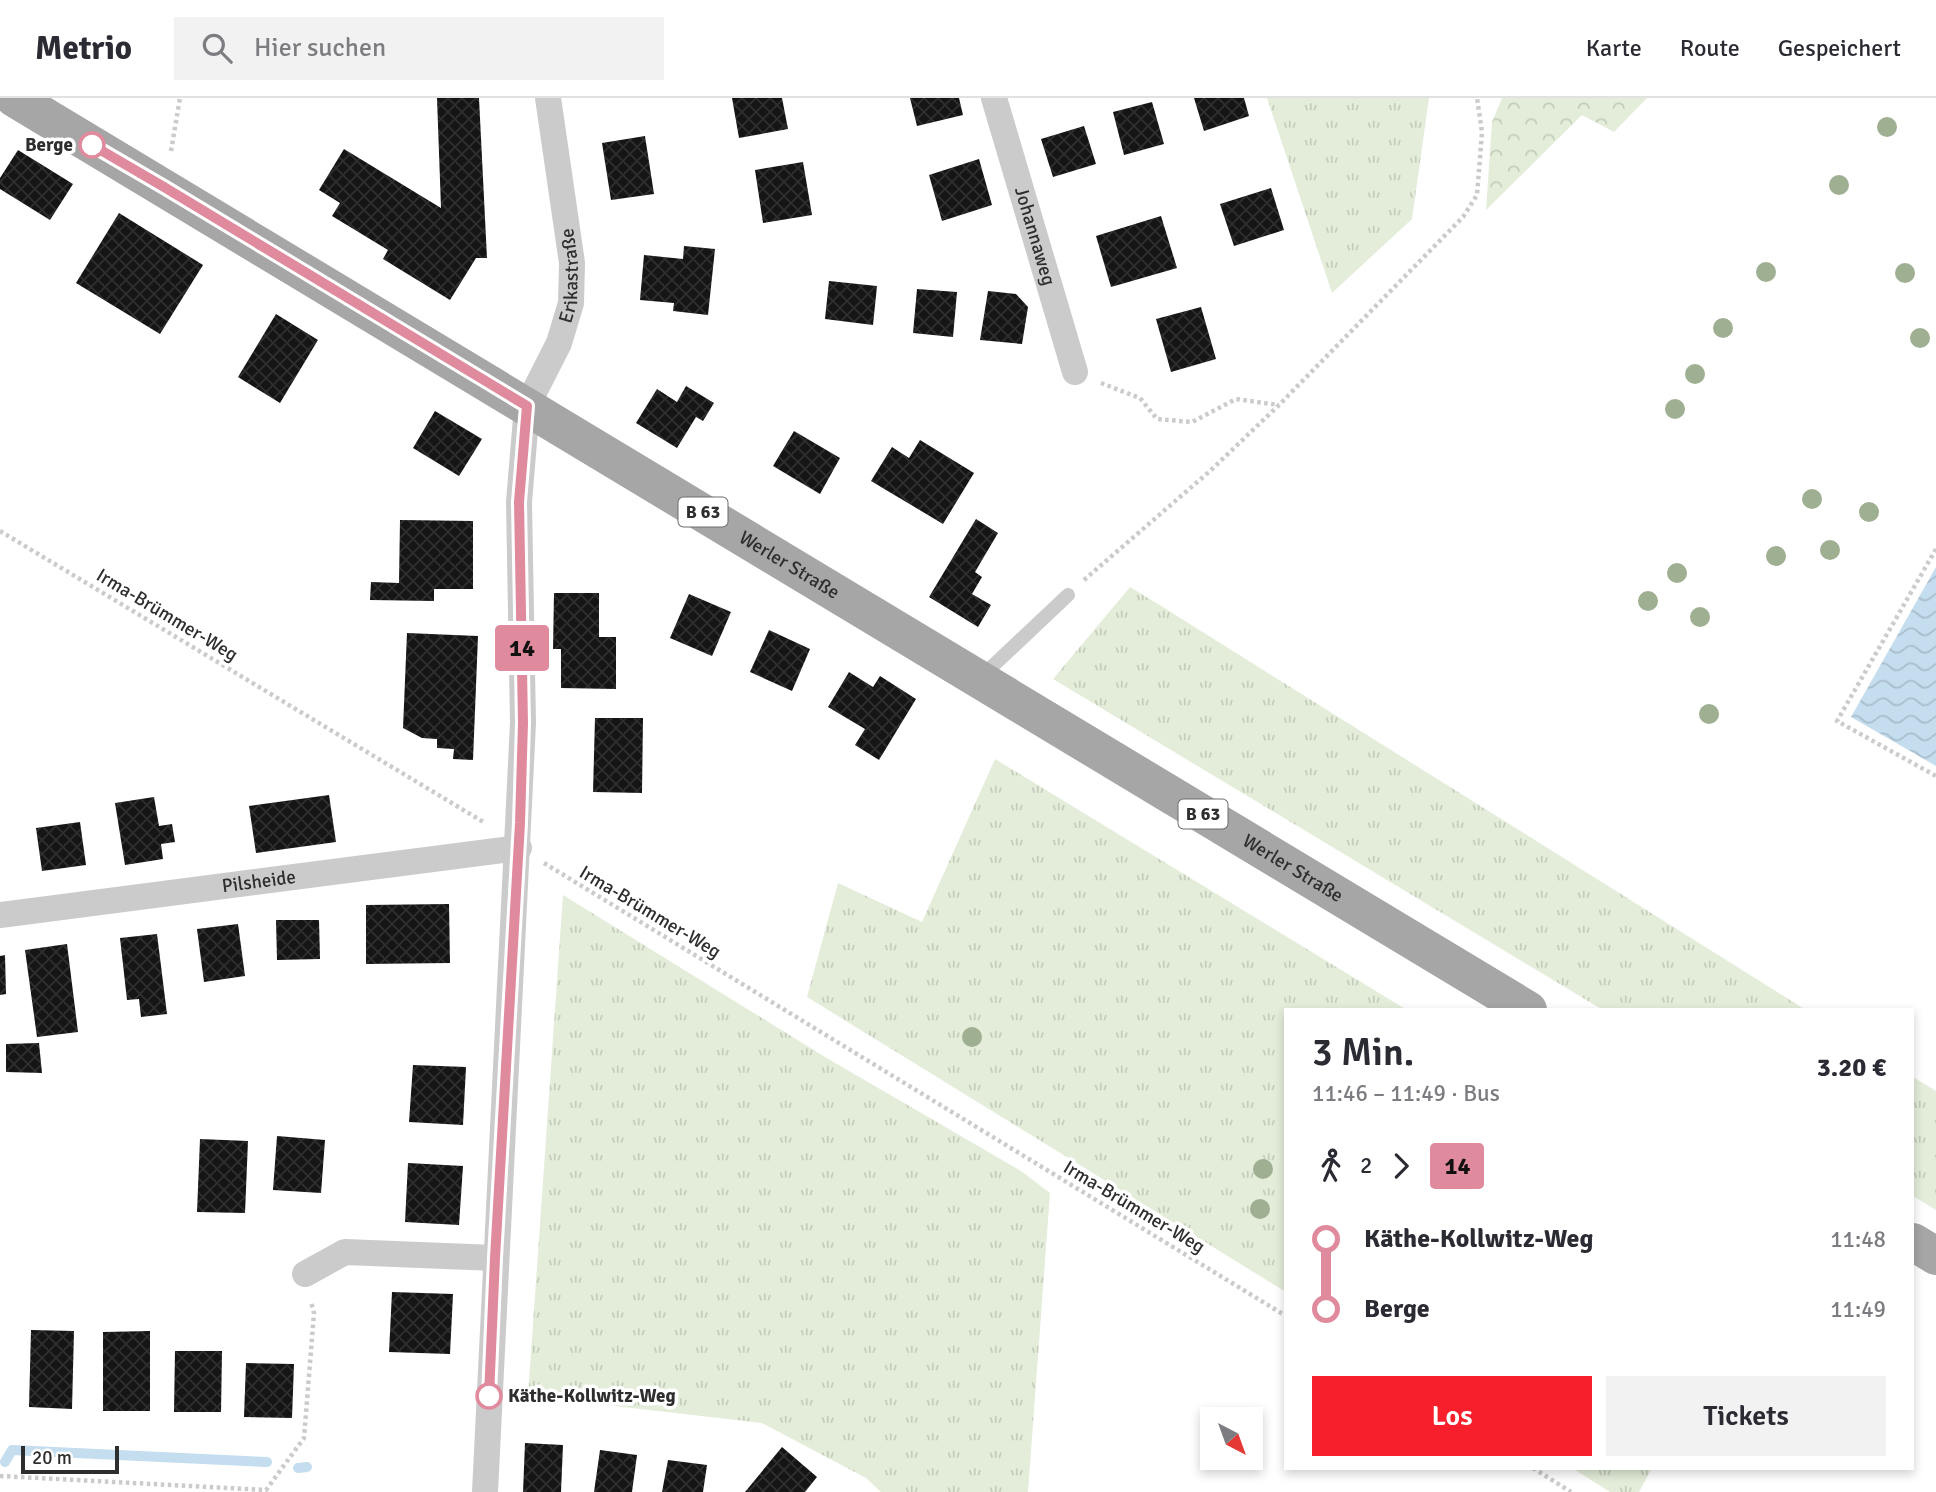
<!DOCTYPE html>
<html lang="de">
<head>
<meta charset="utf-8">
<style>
  :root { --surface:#fff; --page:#f2f2f3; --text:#2b2b33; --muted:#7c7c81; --line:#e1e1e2; --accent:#f61f2b }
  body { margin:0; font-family:Signika,sans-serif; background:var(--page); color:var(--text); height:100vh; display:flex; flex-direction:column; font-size:26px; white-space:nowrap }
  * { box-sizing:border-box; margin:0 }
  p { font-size:23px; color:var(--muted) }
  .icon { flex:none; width:38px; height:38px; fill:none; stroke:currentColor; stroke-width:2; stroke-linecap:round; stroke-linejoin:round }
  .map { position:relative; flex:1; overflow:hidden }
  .details { position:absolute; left:1284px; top:910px; width:630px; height:462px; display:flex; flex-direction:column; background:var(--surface); border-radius:0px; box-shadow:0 4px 10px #0003 }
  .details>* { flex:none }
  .badge { padding:0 14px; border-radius:5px; font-size:24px; line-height:46px }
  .needle { width:46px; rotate:139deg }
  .buttons { position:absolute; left:1200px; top:1309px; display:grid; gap:14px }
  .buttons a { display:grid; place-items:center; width:63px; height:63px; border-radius:0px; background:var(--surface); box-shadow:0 4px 10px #0003; font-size:35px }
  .scale { position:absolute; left:21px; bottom:18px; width:98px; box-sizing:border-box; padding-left:7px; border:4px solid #2e2e2e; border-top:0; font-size:19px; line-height:24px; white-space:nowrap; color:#2e2e2e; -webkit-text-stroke:5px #fff; paint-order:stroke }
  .map>.badge { position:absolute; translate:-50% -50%; box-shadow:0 0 0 4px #fff }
  .legs { display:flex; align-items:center; gap:10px; height:77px; padding:0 28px; font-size:23px }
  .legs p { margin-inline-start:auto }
  .head { display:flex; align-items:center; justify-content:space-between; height:119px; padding:0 28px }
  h1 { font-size:38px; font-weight:600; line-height:52px }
  .button { display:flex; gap:14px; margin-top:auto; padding:14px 28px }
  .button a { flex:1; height:80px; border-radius:0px; background:var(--accent); color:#fff; font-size:28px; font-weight:600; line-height:80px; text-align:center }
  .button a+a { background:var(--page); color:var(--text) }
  ul { padding:0 28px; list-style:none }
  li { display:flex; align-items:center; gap:24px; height:70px; font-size:26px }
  li i { display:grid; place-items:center; width:10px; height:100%; margin:0 9px; background:currentColor }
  li i::after { content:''; width:18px; height:18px; margin:-9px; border:5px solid; border-radius:50%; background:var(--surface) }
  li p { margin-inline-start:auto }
  li:first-child i { background:linear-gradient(#0000 50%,currentColor 0) }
  li:last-child i { background:linear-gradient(currentColor 50%,#0000 0) }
  header { display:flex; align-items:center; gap:42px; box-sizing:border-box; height:98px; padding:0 35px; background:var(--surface); border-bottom:2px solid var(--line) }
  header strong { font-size:33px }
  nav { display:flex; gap:38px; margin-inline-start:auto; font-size:24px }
  .search { width:490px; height:63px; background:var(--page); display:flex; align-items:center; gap:18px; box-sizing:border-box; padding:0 24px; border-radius:0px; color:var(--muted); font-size:26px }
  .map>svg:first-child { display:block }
  .grass { fill:url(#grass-tufts) }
  .forest { fill:url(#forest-crowns) }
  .water { fill:url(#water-waves) }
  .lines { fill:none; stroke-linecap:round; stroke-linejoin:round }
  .stream { stroke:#c4ddef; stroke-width:10 }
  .building { fill:url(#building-cross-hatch) }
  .path { stroke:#cbcbcb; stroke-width:4.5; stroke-dasharray:3.5 3.5; stroke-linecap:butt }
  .lane { stroke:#cbcbcb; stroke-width:14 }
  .street { stroke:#cbcbcb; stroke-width:26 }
  .primary { stroke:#a6a6a6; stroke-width:38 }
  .tree { fill:#9faf91 }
  .line-1-casing { stroke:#fff; stroke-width:16 }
  .line-1 { stroke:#e08b9d; stroke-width:10 }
  .stop-1-dot { fill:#fff; stroke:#e08b9d; stroke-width:3.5 }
  .labels { text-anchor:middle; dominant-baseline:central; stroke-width:7; stroke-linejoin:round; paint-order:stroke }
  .shield { fill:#fff; stroke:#6d6d6d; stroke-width:2 }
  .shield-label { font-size:18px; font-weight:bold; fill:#2e2e2e }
  .stop-label { font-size:19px; font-weight:bold; fill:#2e2e2e; stroke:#fff; text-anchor:end }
  .street-label { font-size:19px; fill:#2e2e2e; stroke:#fff }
</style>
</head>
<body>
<header>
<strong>Metrio</strong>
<div class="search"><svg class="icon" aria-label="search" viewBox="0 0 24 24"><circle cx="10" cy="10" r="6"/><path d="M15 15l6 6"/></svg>Hier suchen</div>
<nav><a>Karte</a><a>Route</a><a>Gespeichert</a></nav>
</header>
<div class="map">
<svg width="1936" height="1394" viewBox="0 0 1936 1394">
  <defs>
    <pattern id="grass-tufts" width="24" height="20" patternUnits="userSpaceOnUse" patternTransform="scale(1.75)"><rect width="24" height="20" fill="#e4edda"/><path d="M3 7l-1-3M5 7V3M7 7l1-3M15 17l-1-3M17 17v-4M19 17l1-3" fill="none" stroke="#c4ccbb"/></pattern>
    <pattern id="forest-crowns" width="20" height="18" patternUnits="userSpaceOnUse" patternTransform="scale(1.75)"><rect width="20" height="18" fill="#e4edda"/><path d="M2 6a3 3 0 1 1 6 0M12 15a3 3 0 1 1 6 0" fill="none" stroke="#c4ccbb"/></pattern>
    <pattern id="water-waves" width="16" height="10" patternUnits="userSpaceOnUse" patternTransform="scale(1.75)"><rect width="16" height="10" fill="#c4ddef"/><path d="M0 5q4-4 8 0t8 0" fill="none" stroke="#a9becd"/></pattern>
    <pattern id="building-cross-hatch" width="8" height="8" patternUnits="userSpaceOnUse" patternTransform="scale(1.75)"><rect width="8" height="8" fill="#151515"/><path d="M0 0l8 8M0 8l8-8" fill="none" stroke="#2f2f2f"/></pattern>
  </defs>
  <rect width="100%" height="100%" fill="#fff"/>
  <!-- grass -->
  <g class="grass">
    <polygon points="1267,0 1429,0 1412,121 1332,195"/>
    <polygon points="1130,489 1158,506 1806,912 1603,912 1053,581"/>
    <polygon points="995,661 1407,912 1286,912 1286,1194 807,899 838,785 922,824"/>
    <polygon points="563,797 825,959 1021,1073 1050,1095 1028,1394 881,1394 866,1380 762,1325 528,1298"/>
    <polygon points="1913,979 1936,993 1936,1112 1913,1098"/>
    <polygon points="1572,1370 1652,1370 1639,1394 1610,1394"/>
  </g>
  <!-- forest -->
  <polygon class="forest" points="1502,0 1647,0 1614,34 1582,17 1486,112 1492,24"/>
  <!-- water -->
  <polygon class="water" points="1936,469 1936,668 1851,619"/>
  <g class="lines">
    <!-- stream -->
    <g class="stream">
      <polyline points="5,1364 12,1352 267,1364"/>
      <polyline points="298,1370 307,1369"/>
    </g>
  </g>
  <!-- building -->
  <g class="building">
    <polygon points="437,0 479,0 487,160 476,160 450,202 383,161 388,152 332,118 340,105 319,92 344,51 441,110"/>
    <polygon points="732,0 782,0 788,31 739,40"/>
    <polygon points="910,0 959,0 963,17 917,28"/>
    <polygon points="1194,0 1244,0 1249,18 1204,33"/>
    <polygon points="1152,4 1164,46 1124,57 1113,14"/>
    <polygon points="1084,28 1096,66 1053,79 1041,41"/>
    <polygon points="645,38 654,96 611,102 602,45"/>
    <polygon points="18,52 73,86 50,122 0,91 0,80"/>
    <polygon points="979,61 992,107 942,123 929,77"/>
    <polygon points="803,64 812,117 763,125 755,72"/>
    <polygon points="1271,90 1284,132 1234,148 1220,106"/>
    <polygon points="119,115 203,167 160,236 76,185"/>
    <polygon points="1161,118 1177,170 1111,189 1096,138"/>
    <polygon points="684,148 715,151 708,217 673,213 674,205 640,202 644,157 683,161"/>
    <polygon points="829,183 877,188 873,227 825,221"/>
    <polygon points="917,191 957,194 953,239 913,235"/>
    <polygon points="988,193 1016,196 1028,209 1022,246 980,242"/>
    <polygon points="1201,209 1216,261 1171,274 1156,221"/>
    <polygon points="276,216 318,242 280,305 238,279"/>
    <polygon points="686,288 714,305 703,323 696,319 677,350 636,325 657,291 677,304"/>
    <polygon points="435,313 482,341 459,378 413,350"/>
    <polygon points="794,333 840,360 820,396 773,368"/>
    <polygon points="920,342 974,375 943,426 871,383 892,349 909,360"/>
    <polygon points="976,421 998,435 975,474 982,479 972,496 991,507 978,529 929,499"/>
    <polygon points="400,422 473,423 473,491 434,491 434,503 370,502 371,484 399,485"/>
    <polygon points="554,495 599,495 599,539 616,539 616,591 561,590 561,551 553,551"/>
    <polygon points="689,496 731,514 712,558 670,540"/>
    <polygon points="769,532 810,551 792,593 750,574"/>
    <polygon points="407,535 478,538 473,662 453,661 454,651 437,650 437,641 422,640 403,630"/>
    <polygon points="849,574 873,589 880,578 916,601 879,662 855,647 865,631 828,609"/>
    <polygon points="595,620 643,620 642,695 593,694"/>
    <polygon points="329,697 336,744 256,755 249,708"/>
    <polygon points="154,699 159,728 172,726 175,744 161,746 163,761 125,767 115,705"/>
    <polygon points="80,724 86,767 42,773 36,730"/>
    <polygon points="449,806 450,865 366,866 366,807"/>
    <polygon points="276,822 319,822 320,861 277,862"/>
    <polygon points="238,826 245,878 204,884 197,831"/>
    <polygon points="157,836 167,916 141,919 139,901 127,902 120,840"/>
    <polygon points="67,846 78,934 37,939 25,852"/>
    <polygon points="5,857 6,896 0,897 0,858"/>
    <polygon points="39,945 42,975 6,974 6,946"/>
    <polygon points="413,967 466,969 463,1027 409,1024"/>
    <polygon points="277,1038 325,1042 321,1095 273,1092"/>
    <polygon points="200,1041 248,1043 245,1115 197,1114"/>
    <polygon points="408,1065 463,1068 459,1127 405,1124"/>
    <polygon points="392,1194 453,1196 450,1256 389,1254"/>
    <polygon points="31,1232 74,1233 72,1311 29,1309"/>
    <polygon points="150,1233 150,1313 103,1313 103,1234"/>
    <polygon points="175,1253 222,1253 221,1314 174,1314"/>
    <polygon points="246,1265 294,1266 292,1320 244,1319"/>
    <polygon points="525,1345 563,1347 561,1394 523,1394"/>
    <polygon points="782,1349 817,1379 805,1394 745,1394"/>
    <polygon points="600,1352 637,1357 632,1394 594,1394"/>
    <polygon points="668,1362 707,1367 703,1394 662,1394"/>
  </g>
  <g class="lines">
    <!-- path -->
    <g class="path">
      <polyline points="171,53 180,0"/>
      <polyline points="1101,285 1140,300 1157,321 1192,324 1236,301 1279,307"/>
      <polyline points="0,433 485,725"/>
      <polyline points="1936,451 1837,623 1936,678"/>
      <polyline points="1084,482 1210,373 1279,307 1463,119 1477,97 1482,34 1477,0"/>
      <polyline points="544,765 1286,1218"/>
      <polyline points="1533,1370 1571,1394"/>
      <polyline points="0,1378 266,1392 304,1340 314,1215 311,1204"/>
    </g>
    <!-- lane -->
    <polyline class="lane" points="980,580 1068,497"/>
    <!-- street -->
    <g class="street">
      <path id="s1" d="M994,0L1075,274"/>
      <path id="s2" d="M0,817L519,750"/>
      <polyline points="305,1176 345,1154 495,1160"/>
      <path id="s3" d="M485,1394L523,625L519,404L527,308L559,245L571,205L572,165L548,0"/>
    </g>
    <!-- primary -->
    <g class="primary">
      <path id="s4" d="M14,0L1528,912"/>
      <polyline points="1913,1144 1936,1158"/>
    </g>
  </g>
  <!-- trees -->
  <g class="tree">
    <circle cx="1887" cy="29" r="10"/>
    <circle cx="1839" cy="87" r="10"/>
    <circle cx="1766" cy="174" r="10"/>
    <circle cx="1905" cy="175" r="10"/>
    <circle cx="1723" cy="230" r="10"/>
    <circle cx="1920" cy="240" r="10"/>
    <circle cx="1695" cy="276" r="10"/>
    <circle cx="1675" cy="311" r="10"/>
    <circle cx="1812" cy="401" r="10"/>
    <circle cx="1869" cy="414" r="10"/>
    <circle cx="1830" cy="452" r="10"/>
    <circle cx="1776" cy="458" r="10"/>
    <circle cx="1677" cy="475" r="10"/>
    <circle cx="1648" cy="503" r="10"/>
    <circle cx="1700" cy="519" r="10"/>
    <circle cx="1709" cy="616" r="10"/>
    <circle cx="972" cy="939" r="10"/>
    <circle cx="1263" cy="1071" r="10"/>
    <circle cx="1260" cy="1111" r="10"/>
  </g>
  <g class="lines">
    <defs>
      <polyline id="line-1" points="92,47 164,89 527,308 519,404 523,625 520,725 495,1160 489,1298"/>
    </defs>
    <!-- line-1 casing -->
    <use href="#line-1" class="line-1-casing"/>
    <!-- line-1 -->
    <use href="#line-1" class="line-1"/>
  </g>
  <!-- markers -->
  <g class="stop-1-dot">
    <circle cx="92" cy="47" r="12"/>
    <circle cx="489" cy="1298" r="12"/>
  </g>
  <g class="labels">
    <!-- shield labels -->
    <g class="shield">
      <rect x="678.5" y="399.5" width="49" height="29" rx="5"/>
      <rect x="1178.5" y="701.5" width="49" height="29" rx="5"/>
    </g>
    <g class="shield-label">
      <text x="703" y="414">B 63</text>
      <text x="1203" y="716">B 63</text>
    </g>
    <!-- stop labels -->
    <g class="stop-label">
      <text x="73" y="47">Berge</text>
      <text x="508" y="1298" text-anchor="start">Käthe-Kollwitz-Weg</text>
    </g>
    <!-- street labels -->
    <g class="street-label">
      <text stroke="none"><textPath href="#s1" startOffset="144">Johannaweg</textPath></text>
      <text stroke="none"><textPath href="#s3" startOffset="1227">Erikastraße</textPath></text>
      <text stroke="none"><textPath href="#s4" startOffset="905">Werler Straße</textPath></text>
      <text transform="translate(167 517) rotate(31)">Irma-Brümmer-Weg</text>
      <text stroke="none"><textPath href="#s4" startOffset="1493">Werler Straße</textPath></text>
      <text stroke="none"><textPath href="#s2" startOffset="261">Pilsheide</textPath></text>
      <text transform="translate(650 814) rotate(31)">Irma-Brümmer-Weg</text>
      <text transform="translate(1134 1109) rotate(31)">Irma-Brümmer-Weg</text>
    </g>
  </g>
</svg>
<div class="buttons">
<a><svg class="needle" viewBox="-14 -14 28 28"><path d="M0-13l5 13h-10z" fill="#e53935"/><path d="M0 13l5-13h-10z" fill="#7c7c81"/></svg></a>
</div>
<div class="scale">20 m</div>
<b class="badge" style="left:522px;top:550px;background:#e08b9d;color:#111">14</b>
<section class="details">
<div class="head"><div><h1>3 Min.</h1><p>11:46 – 11:49 · Bus</p></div><b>3.20 €</b></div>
<div class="legs"><svg class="icon" aria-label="walk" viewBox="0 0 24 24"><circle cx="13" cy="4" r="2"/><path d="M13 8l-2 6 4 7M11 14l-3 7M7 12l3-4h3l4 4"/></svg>2<svg class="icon" aria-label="forward" viewBox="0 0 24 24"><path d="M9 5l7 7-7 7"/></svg><b class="badge" style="background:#e08b9d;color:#111">14</b></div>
<ul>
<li><i style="color:#e08b9d"></i><b>Käthe-Kollwitz-Weg</b><p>11:48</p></li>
<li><i style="color:#e08b9d"></i><b>Berge</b><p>11:49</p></li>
</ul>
<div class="button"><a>Los</a><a>Tickets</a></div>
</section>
</div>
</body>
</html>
